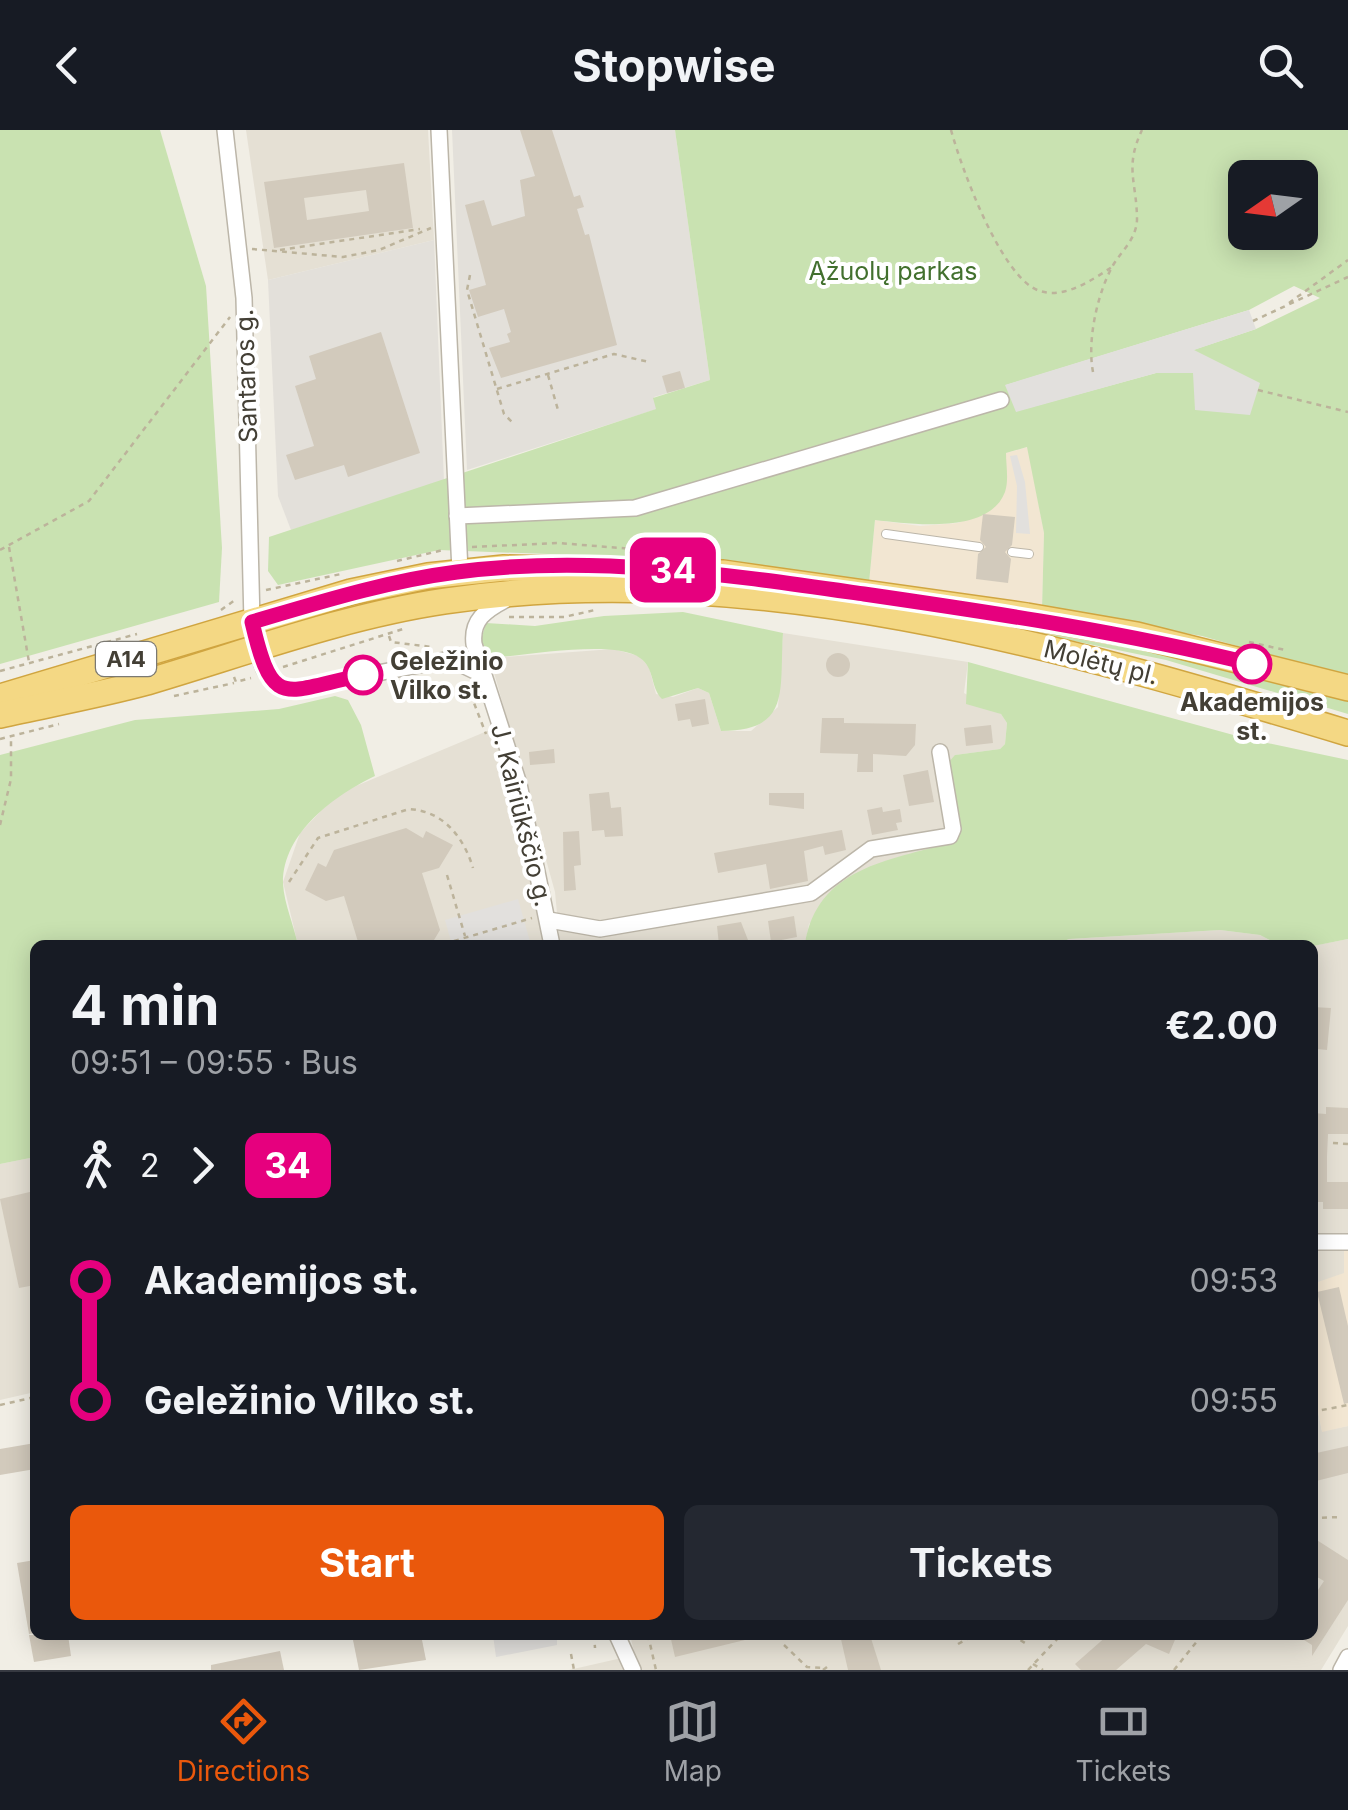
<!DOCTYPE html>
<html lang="en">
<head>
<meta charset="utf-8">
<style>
  :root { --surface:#171b24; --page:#242831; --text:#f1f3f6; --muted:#9ea1a6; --line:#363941; --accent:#ea580c }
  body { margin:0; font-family:Inter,sans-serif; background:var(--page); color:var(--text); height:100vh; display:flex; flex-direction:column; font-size:38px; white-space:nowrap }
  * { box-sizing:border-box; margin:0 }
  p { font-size:32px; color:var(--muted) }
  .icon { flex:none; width:55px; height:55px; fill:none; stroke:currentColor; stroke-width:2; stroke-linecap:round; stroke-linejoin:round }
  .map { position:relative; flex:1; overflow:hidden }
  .details { position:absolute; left:30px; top:810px; width:1288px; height:700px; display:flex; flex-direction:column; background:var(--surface); border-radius:15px; box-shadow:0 5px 25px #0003 }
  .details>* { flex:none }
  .badge { padding:0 20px; border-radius:15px; font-size:35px; line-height:65px }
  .needle { width:65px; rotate:256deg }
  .fabs { position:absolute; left:1228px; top:30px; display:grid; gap:20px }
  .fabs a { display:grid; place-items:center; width:90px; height:90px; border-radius:15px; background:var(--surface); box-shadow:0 5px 25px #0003; font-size:50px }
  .map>.badge { position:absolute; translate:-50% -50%; box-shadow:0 0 0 5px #fff }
  .legs { display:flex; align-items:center; gap:15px; height:110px; padding:0 40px; font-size:32px }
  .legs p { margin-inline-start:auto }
  .overview { display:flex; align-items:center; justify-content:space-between; height:170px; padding:0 40px }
  h1 { font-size:55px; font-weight:700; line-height:75px }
  .cta { display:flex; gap:20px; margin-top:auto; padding:20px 40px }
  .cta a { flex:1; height:115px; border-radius:15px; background:var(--accent); color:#fff; font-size:40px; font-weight:700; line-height:115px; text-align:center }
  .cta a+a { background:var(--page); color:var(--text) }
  ul { padding:0 40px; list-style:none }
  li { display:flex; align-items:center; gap:35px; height:120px; font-size:38px }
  li i { display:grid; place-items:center; width:15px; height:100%; margin:0 12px; background:currentColor }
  li i::after { content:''; width:25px; height:25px; margin:-12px; border:8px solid; border-radius:50%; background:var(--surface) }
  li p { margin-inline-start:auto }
  li:first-child i { background:linear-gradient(#0000 50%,currentColor 0) }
  li:last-child i { background:linear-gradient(currentColor 50%,#0000 0) }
  header { display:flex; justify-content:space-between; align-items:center; height:130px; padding:0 40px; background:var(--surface); font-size:45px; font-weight:700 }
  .tab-bar { display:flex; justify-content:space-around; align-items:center; height:140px; border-top:2px solid var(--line); background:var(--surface); font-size:28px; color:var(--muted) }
  .tab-bar a { display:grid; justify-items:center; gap:5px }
  .tab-bar .on { color:var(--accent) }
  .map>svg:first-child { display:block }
  .residential { fill:#e5e0d4 }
  .commercial { fill:#f2e6d2 }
  .industrial { fill:#e3e0da }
  .green { fill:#c9e2b1; fill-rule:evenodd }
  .parking { fill:#e2e0dd }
  .building { fill:#d2cabc; fill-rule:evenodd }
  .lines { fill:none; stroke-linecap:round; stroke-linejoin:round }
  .service-casing { stroke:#bcb6a9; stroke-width:10 }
  .minor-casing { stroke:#bcb6a9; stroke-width:18 }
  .trunk-casing { stroke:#d0a540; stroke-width:28 }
  .path { stroke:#bcb39b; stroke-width:2.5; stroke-dasharray:5 5; stroke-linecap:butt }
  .service { stroke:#fff; stroke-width:8 }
  .minor { stroke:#fff; stroke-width:15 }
  .trunk { stroke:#f4d884; stroke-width:25 }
  .line-1-casing { stroke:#fff; stroke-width:22 }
  .line-1 { stroke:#e6007e; stroke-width:15 }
  .stop-1-dot { fill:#fff; stroke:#e6007e; stroke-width:5 }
  .labels { text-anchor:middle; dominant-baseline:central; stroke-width:8; stroke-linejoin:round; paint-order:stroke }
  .shield { fill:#fff; stroke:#7b7972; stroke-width:2.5 }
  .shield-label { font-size:22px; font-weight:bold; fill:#433f35 }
  .park-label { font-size:25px; fill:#42702e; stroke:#fff }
  .street-label { font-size:25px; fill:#433f35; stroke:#fff }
  .stop-label { font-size:25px; font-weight:bold; fill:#433f35; stroke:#fff; text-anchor:start }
</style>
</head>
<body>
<header><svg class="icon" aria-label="back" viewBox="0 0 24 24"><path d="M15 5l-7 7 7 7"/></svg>Stopwise<svg class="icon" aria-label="search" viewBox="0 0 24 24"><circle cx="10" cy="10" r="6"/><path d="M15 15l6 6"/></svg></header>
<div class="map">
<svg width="1348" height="1540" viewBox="0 0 1348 1540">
  <rect width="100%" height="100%" fill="#f1eee5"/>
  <!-- residential -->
  <g class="residential">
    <polygon points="246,0 428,0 434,110 268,150"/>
    <polygon points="783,503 968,532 964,563 1001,584 1007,593 1005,614 1000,619 955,625 951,713 903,728 809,794 805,814 560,815 555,762 490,528 613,519 639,526 649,537 656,564 673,567 698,558 709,563 721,601 751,601 778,577"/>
    <polygon points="492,599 522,683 517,691 541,775 546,815 298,815 283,752 300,703 337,664"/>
    <polygon points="1220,800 1260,805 1279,815 1055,815 1069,809"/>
    <polygon points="1348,809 1348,1104 1313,1104 1312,816"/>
    <polygon points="35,1027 35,1262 0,1270 0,1034"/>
    <polygon points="1344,1116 1344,1144 1313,1154 1312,1117"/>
    <polygon points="1313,1257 1322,1301 1348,1296 1348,1496 1321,1540 569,1540 635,1525 630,1505 1312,1505"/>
  </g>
  <!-- commercial -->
  <g class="commercial">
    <polygon points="1028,317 1044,403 1042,479 869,453 875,390 920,396 958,393 992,378 1006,358 1006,323"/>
    <polygon points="1344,1116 1348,1116 1348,1296 1322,1302 1313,1257 1312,1154 1344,1143"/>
  </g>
  <!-- industrial -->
  <g class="industrial">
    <polygon points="452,0 675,0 710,250 654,267 657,279 467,340"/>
    <polygon points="434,110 444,352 291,400 278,366 268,150"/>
  </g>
  <!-- green -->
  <g class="green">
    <polygon points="0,0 160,0 206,156 222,418 219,472 0,534"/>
    <path d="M675,0H1348V547L1202,506L1042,479L1044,403L1027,317L1006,323C1006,335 1009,350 1005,362C989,405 910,394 875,390L869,453L682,429L439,420L278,455L268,441L269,407L656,279L653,268L710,250ZM1245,48H1300V102H1245ZM1294,156L1320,168L1256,199L1193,220L1250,284L1194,243H1156L1017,281L1006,255L1249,180Z"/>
    <path d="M683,482L783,503C779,560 792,601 721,601L709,563L698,558L662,569C650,557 655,538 640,528C614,509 524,526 490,528L481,510L486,493L535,496L604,486Z"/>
    <polygon points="997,495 1203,531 1348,569 1348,584 1166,530"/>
    <path d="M968,532L1248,609L1348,630V809L1313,816L1279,815L1260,805L1220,800L1069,809L1055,815H798L805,814C817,738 889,730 951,713L947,634L955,625L1000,619L1005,614L1007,593L1001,584L966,574Z"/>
    <path d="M335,566L348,570L361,595L375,646C335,665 282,703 283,754C284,773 294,796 298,815H35V1027L0,1034V625L135,590L279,579Z"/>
  </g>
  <!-- parking -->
  <g class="parking">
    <polygon points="1249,180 1256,199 1194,220 1260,253 1250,285 1195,280 1193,243 1156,243 1016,282 1005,255"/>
    <polygon points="1017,325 1025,352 1030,404 1016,403 1017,356 1010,326"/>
    <polygon points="518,769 531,815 452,815 445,790"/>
    <polygon points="493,1505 557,1505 557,1515 496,1527"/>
  </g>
  <!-- building -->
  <g class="building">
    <polygon points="520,0 552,0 574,67 580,65 584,77 577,79 585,105 589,104 617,215 501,248 489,218 510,212 507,204 511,202 504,179 478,187 469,160 486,155 465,75 484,70 492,96 525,86 520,50 535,46"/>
    <path d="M404,33L413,98L274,118L264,52ZM366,60L369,81L307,90L304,68Z"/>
    <polygon points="381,202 420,323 348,347 344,335 295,350 286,325 314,316 295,256 316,249 309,226"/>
    <polygon points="680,241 685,258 667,263 662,246"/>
    <polygon points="983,384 1015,387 1012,415 1005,422 1011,429 1008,453 976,449 978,424 986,417 980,410"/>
    <circle cx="838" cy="535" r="12"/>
    <polygon points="705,569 709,594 692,597 690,589 678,591 675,574"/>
    <polygon points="822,588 844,588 844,593 916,594 915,615 906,626 873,624 873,642 857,642 858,624 820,623"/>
    <polygon points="991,595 993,613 966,616 964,598"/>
    <polygon points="554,619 555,633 530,635 529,622"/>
    <polygon points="928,640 934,672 909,676 903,645"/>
    <polygon points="609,662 611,678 621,677 623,706 605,707 604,700 592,701 589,664"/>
    <polygon points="769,663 804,663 804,679 769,675"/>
    <polygon points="882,677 883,682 900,679 902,692 896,693 898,700 872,705 867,680"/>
    <polygon points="406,698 423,708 426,701 453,715 439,738 422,743 440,800 434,810 417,815 359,815 344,766 326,771 305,760 318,733 326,737 334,720"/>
    <polygon points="842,700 846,720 825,725 823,716 804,721 808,751 770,759 766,734 718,743 714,723"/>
    <polygon points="579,701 581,735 574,736 576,760 564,761 563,702"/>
    <polygon points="794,786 797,807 771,812 768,791"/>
    <polygon points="741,792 748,810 719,815 717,796"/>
    <polygon points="1312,877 1331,878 1327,920 1317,919"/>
    <polygon points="1326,977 1348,978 1348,1004 1328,1004 1327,1026 1327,1052 1348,1052 1348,1079 1323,1079 1323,1072 1312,1072 1313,983 1326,984"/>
    <polygon points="34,1061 35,1155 19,1158 0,1069"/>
    <polygon points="1339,1157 1348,1196 1348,1273 1344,1274 1317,1162"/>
    <polygon points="35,1313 35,1339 0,1345 0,1319"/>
    <polygon points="1348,1316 1348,1343 1312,1352 1312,1324"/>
    <polygon points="1312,1407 1348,1430 1348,1470 1312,1526 1312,1515 1296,1505 1312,1505 1312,1469 1324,1451 1312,1444"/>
    <polygon points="35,1430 35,1503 29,1504 17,1433"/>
    <polygon points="29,1505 68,1505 71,1526 34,1532"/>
    <polygon points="352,1505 421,1505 426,1530 359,1540"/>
    <polygon points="670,1505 748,1505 749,1509 675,1527"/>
    <polygon points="840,1505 870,1505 881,1540 848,1540"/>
    <polygon points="1108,1505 1177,1505 1169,1524 1146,1514 1116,1540 1081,1540 1075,1534"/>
    <polygon points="280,1521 284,1540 211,1540 211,1535"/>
  </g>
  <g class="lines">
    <defs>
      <g id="service">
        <polyline points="886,404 979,417"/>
        <polyline points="1012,422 1029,424"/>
      </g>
      <g id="minor">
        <path d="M225,0L244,168L252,492C258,518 259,554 290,560L450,529L483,545"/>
        <polyline points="439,0 460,441"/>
        <polyline points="457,386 635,378 1001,270"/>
        <path d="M505,470C486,480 471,490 474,514L519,654L552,815"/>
        <polyline points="549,790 600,799 811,763 871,719 950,706 953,699 940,622"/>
        <polyline points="1312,1112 1348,1112"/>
        <polyline points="617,1505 633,1540"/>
        <polyline points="1341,1540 1348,1527"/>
      </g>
      <g id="trunk">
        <polyline points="0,567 351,462 428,446 504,438 723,443 1027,486 1137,505 1348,558"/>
        <path d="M0,585C49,574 99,565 147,552C245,523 344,486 445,471C749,426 1060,516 1348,603"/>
      </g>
    </defs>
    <!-- service casing -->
    <use href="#service" class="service-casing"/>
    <!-- minor casing -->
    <use href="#minor" class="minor-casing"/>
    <!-- trunk casing -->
    <use href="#trunk" class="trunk-casing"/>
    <!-- path -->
    <g class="path">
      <path d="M951,0C961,37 1002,150 1040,161C1065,169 1092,150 1112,137"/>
      <polyline points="252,119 343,127 379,120 431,98"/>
      <polyline points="280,120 420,99"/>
      <polyline points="470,145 467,160 504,284 514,294"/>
      <polyline points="1289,173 1348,130"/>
      <polyline points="1253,191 1348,147"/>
      <path d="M1093,242C1087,211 1097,165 1112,137C1121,121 1136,110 1137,90C1137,52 1124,38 1142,0"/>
      <polyline points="548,245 558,280"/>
      <polyline points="497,259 614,224 649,232"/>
      <polyline points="1258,260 1348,282"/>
      <polyline points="9,417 29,532"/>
      <polyline points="472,417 558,413 658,421"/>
      <polyline points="0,420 89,371 230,187"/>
      <polyline points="397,431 443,420"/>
      <polyline points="266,460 341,444"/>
      <polyline points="221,480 235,470"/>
      <polyline points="509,487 564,487 595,480"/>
      <polyline points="389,506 391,512 432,517"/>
      <polyline points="1249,512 1285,520"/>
      <polyline points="283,537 403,499"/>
      <polyline points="0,541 137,504"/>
      <polyline points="234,547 236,552 251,548"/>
      <polyline points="467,555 486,604"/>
      <polyline points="174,566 234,553"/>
      <polyline points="0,609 59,594"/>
      <polyline points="0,695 11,649 11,608"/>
      <polyline points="447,745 465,806"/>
      <path d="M289,752L318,708L409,679C444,681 464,708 473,738"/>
      <polyline points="454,811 532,788"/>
      <polyline points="1333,1013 1348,1014"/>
      <polyline points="0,1275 35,1267"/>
      <polyline points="1312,1282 1348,1275"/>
      <polyline points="1312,1388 1341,1387"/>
      <polyline points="594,1505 595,1518"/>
      <polyline points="648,1505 656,1540"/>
      <polyline points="1012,1505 1025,1513"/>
      <polyline points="958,1514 974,1505"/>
      <polyline points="784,1515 807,1537 823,1538"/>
      <polyline points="571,1524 574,1540"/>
      <polyline points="1033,1534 1043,1540"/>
      <polyline points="823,1540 827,1537"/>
      <polyline points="1028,1540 1061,1505"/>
      <polyline points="1174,1540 1202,1505"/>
    </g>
    <!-- service -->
    <use href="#service" class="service"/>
    <!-- minor -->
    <use href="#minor" class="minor"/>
    <!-- trunk -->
    <use href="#trunk" class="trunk"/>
  </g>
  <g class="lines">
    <defs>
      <path id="line-1" d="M363,545C283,561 273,582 252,492C320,472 387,451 457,442C592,424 731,445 864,464C995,483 1123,502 1252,534"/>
    </defs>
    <!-- line-1 casing -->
    <use href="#line-1" class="line-1-casing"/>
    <!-- line-1 -->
    <use href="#line-1" class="line-1"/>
  </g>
  <!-- markers -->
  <g class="stop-1-dot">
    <circle cx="1252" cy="534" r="18"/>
    <circle cx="363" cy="545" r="18"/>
  </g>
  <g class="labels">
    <!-- shield labels -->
    <rect class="shield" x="96" y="512" width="60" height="34" rx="8"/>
    <g class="shield-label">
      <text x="126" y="529">A14</text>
    </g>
    <!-- park labels -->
    <g class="park-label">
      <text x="893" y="141">Ąžuolų parkas</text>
    </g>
    <!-- street labels -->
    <g class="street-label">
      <text transform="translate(246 246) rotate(-92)">Santaros g.</text>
      <text transform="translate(1101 532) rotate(14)">Molėtų pl.</text>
      <text transform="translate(522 685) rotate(76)">J. Kairiūkščio g.</text>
    </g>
    <!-- stop labels -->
    <g class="stop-label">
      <text x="390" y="531">Geležinio<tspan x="390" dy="29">Vilko st.</tspan></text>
      <text x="1252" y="572" text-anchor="middle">Akademijos<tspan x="1252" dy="29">st.</tspan></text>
    </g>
  </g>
</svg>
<div class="fabs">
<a><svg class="needle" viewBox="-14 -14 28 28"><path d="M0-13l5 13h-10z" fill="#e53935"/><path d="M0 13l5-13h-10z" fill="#9ea1a6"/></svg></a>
</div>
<b class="badge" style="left:673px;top:440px;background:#e6007e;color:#fff">34</b>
<section class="details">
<div class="overview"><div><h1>4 min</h1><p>09:51 – 09:55 · Bus</p></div><b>€2.00</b></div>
<div class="legs"><svg class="icon" aria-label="walk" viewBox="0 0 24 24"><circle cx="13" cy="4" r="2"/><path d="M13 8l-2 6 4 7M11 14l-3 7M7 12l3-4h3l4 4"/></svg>2<svg class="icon" aria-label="forward" viewBox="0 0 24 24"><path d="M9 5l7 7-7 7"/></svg><b class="badge" style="background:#e6007e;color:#fff">34</b></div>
<ul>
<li><i style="color:#e6007e"></i><b>Akademijos st.</b><p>09:53</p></li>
<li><i style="color:#e6007e"></i><b>Geležinio Vilko st.</b><p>09:55</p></li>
</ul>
<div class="cta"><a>Start</a><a>Tickets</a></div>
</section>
</div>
<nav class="tab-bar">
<a class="on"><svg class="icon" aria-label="directions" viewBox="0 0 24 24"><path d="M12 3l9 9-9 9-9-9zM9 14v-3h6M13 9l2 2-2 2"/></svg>Directions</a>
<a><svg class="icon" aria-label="map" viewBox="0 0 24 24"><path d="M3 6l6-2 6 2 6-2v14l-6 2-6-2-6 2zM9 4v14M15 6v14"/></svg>Map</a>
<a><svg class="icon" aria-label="tickets" viewBox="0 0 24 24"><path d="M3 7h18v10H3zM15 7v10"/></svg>Tickets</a>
</nav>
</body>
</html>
